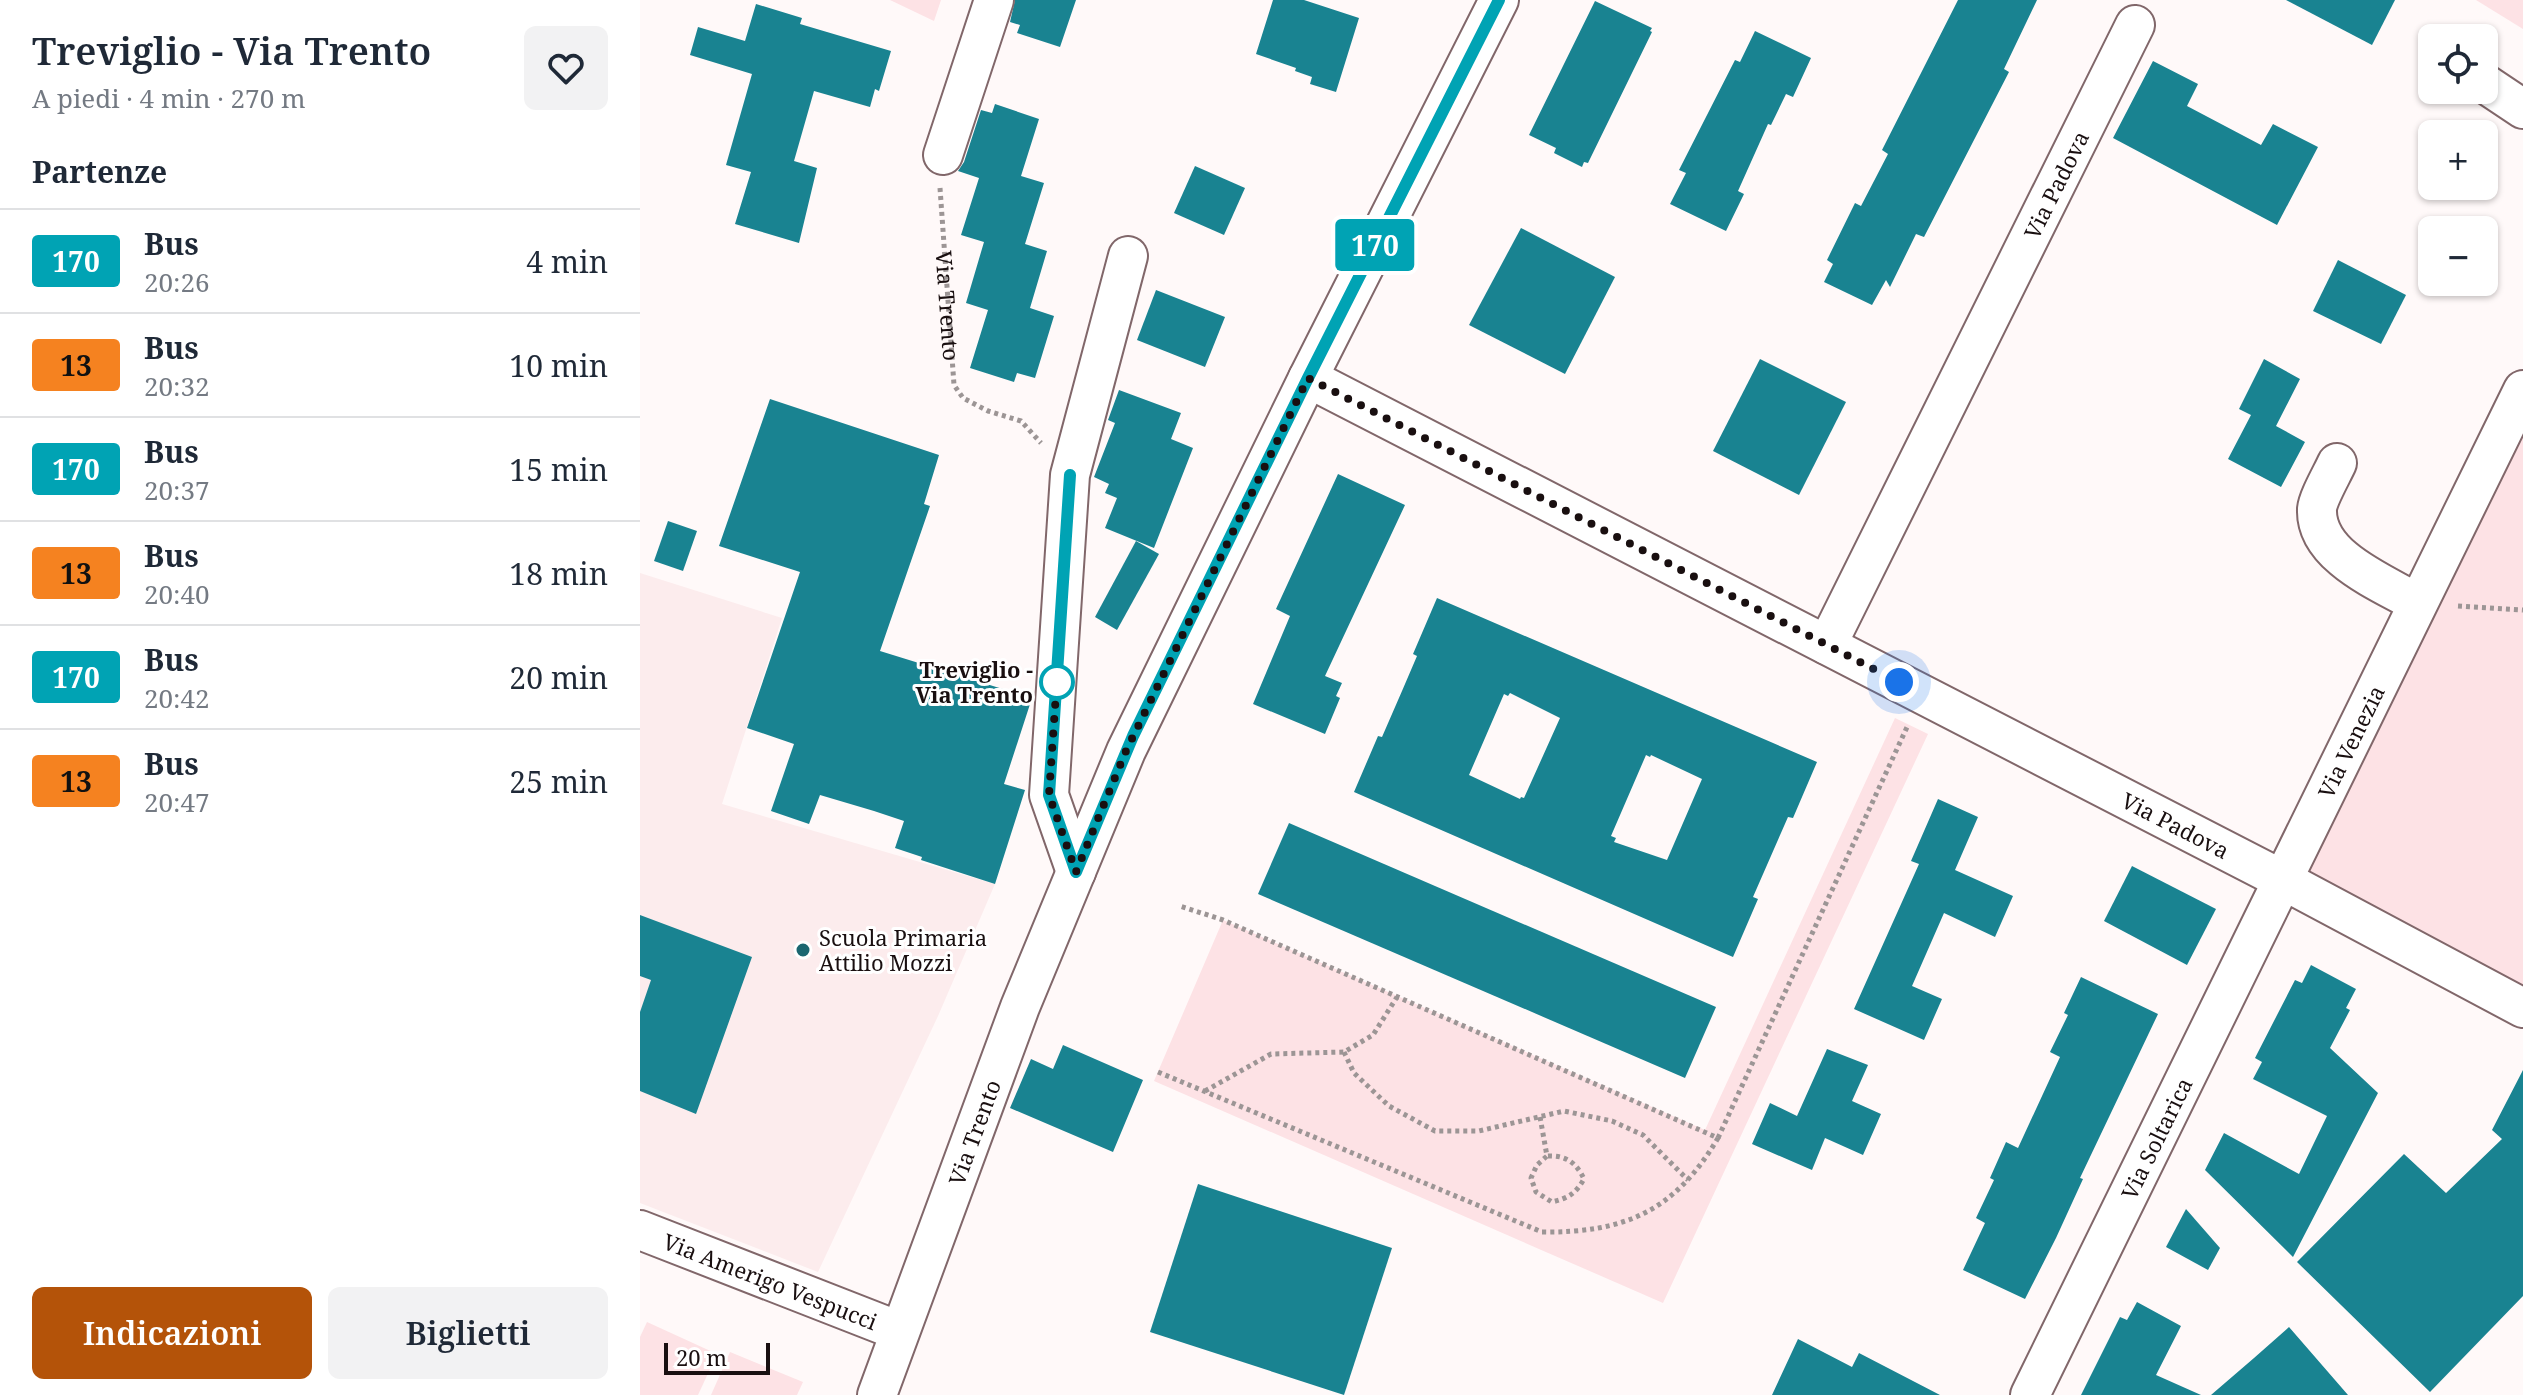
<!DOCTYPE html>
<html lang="it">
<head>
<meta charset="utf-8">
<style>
  :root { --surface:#fff; --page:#f2f2f3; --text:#1f2937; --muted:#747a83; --line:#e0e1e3; --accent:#b45309 }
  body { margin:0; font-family:"Noto Serif",serif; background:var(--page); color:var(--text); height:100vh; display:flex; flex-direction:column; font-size:30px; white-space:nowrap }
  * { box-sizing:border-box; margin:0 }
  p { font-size:26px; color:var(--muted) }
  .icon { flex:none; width:44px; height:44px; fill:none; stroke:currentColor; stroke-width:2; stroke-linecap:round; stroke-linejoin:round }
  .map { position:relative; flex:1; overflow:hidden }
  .panel { display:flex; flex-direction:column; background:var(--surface); width:640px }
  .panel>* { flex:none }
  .badge { padding:0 16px; border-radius:6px; font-size:28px; line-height:52px }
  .controls { position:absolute; left:1778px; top:24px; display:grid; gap:16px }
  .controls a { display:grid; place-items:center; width:80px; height:80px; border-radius:12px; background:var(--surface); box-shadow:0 2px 6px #0004; font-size:40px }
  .scale { position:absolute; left:24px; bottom:20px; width:106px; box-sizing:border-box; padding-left:8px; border:4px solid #190f10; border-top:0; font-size:22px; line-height:28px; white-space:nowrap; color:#190f10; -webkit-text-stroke:6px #fff; paint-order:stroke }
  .you { position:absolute; width:40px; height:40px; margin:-20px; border:6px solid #fff; border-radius:50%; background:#1a73e8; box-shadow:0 0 0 12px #1a73e833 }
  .map>.badge { position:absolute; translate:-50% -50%; box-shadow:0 0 0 4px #fff }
  h2 { padding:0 32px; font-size:30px; line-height:72px }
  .round { display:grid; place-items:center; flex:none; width:84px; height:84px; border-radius:12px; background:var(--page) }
  .headline { display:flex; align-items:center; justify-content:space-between; height:136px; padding:0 32px }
  h1 { font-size:38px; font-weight:600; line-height:60px }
  .cta { display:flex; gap:16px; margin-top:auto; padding:16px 32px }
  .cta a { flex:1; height:92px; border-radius:12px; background:var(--accent); color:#fff; font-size:32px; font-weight:600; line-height:92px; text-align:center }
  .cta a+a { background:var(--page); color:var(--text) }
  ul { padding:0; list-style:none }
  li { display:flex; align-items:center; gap:24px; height:104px; padding:0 32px; border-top:2px solid var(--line) }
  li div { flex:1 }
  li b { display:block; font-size:30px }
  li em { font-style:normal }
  li .badge { min-width:88px; font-weight:700; text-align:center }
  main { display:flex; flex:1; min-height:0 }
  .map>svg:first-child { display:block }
  .built { fill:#fceced }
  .green { fill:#fde2e5 }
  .building { fill:#198391; fill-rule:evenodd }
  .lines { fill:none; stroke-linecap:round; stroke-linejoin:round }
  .minor-casing { stroke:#81676a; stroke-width:42 }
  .path { stroke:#9c9595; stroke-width:5; stroke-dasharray:4 4; stroke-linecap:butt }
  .minor { stroke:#fff; stroke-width:38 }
  .line-casing { stroke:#fff; stroke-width:18 }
  .line { stroke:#00a3b4; stroke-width:12 }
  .walk { stroke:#190f10; stroke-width:8; stroke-dasharray:0 14.4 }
  .stop-dot { fill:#fff; stroke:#00a3b4; stroke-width:4 }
  .poi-dot { fill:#1b6670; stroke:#fff; stroke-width:3 }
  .labels { text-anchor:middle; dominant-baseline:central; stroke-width:6; stroke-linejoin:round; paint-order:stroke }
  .street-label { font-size:22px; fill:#190f10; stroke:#fff }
  .stop-label { font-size:22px; font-weight:bold; fill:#190f10; stroke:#fff; text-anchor:end }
  .poi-label { font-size:22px; fill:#190f10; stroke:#fff; text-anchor:start }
</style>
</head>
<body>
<main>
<section class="panel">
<div class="headline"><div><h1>Treviglio - Via Trento</h1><p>A piedi · 4 min · 270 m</p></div><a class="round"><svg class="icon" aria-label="heart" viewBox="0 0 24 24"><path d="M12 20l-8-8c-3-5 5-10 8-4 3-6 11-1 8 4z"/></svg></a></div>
<h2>Partenze</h2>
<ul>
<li><span class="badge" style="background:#00a3b4;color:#fff">170</span><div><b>Bus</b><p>20:26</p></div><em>4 min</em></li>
<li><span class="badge" style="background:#f58220;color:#111">13</span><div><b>Bus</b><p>20:32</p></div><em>10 min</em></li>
<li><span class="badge" style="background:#00a3b4;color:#fff">170</span><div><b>Bus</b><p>20:37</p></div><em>15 min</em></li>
<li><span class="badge" style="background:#f58220;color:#111">13</span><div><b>Bus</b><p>20:40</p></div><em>18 min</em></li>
<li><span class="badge" style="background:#00a3b4;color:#fff">170</span><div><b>Bus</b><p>20:42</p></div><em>20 min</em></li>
<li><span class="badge" style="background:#f58220;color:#111">13</span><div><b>Bus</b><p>20:47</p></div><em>25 min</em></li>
</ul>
<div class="cta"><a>Indicazioni</a><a>Biglietti</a></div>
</section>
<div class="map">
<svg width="1883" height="1395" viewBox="0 0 1883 1395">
  <rect width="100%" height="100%" fill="#fff9f9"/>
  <!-- built -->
  <polygon class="built" points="0,573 142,618 82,804 355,884 298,1016 178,1272 0,1203"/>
  <!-- green -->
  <g class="green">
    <polygon points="250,0 301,0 294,21"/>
    <polygon points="1836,0 1883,0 1883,29"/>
    <polygon points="1883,390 1883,1008 1641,879"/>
    <polygon points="1255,718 1288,734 1023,1303 514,1081 583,920 1065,1130"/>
    <polygon points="7,1322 77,1354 58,1395 0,1395 0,1337"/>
    <polygon points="90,1352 163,1382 157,1395 71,1395"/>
  </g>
  <!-- building -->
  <g class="building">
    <polygon points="375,0 436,0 420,47 377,33 380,25 370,22"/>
    <polygon points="633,0 664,0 719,18 696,92 670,84 672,77 655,71 656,68 616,54"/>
    <polygon points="1318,0 1397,0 1364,69 1369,72 1284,237 1276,234 1250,287 1246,280 1232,305 1184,282 1193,264 1187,260 1215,203 1221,206 1248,154 1242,150"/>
    <polygon points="1646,0 1755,0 1732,45"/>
    <polygon points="955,1 1012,28 1010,31 1012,32 948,163 944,162 942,167 914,153 916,148 889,135"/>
    <polygon points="116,4 162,18 160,24 251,51 239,91 235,89 230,107 174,91 154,161 177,168 159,243 95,224 111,172 86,165 112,74 50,55 58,27 105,41"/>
    <polygon points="1115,31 1171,58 1153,97 1146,94 1131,125 1128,124 1098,191 1104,194 1086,231 1030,204 1046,173 1039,170 1095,60 1100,62"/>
    <polygon points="1513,61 1558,84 1547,106 1621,145 1633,124 1678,147 1637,225 1473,138"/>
    <polygon points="355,104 399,119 381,176 404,183 385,244 407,251 390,308 414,316 395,378 377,373 374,382 330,368 348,310 326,303 344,242 321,235 339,178 318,171 324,162 341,110 352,113"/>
    <polygon points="555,166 605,188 584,235 534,213"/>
    <polygon points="881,228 975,277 925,374 829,325"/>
    <polygon points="1698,260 1766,295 1741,344 1673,311"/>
    <polygon points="516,290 585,317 565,367 497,340"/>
    <polygon points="1120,359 1206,402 1159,495 1073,451"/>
    <polygon points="1624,359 1660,379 1636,426 1665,442 1641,487 1588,459 1611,415 1599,409"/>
    <polygon points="479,390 541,413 531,439 553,448 514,548 465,528 477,498 465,493 469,484 454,477 475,423 468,420"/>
    <polygon points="130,399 299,455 284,504 290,506 240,651 392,698 364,784 385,790 355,884 281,860 282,857 255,848 264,821 234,811 180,795 169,824 131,811 154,744 107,728 160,572 79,546"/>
    <polygon points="698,474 765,505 685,676 702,683 696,696 700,698 685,734 613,704 650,616 636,609"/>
    <polygon points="28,521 57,531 43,571 14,561"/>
    <polygon points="496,541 519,554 477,630 455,617"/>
    <path d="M797,598L1177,762L1153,818L1148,817L1113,897L1118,899L1093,957L714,792L738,736L742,737L762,691L777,656L773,654ZM870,693L920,718L884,798L881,797L880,799L829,775L864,694L868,696ZM1006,755L1010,757L1011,755L1062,779L1027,860L974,842L976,838L971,836Z"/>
    <polygon points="1298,799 1338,817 1315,870 1373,896 1355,937 1304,913 1272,986 1302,999 1284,1040 1214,1009 1279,864 1271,861"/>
    <polygon points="649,823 1076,1007 1045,1078 618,894"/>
    <polygon points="1492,866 1576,909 1547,965 1464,921"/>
    <polygon points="0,915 112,957 56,1114 0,1091 0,1012 11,980 0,976"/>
    <polygon points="1671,965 1716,989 1706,1008 1710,1010 1690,1048 1738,1093 1653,1257 1565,1170 1584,1133 1659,1174 1687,1116 1613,1079 1622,1062 1615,1058 1655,980 1662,983"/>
    <polygon points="1441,977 1518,1014 1440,1178 1443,1179 1416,1238 1385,1299 1323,1270 1345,1223 1336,1218 1354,1180 1350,1178 1366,1142 1378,1148 1420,1057 1410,1052 1428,1015 1424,1013"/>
    <polygon points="423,1045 503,1080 473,1152 370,1108 391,1059 413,1069"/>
    <polygon points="1187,1049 1228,1065 1212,1101 1241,1114 1223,1155 1185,1138 1172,1170 1112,1144 1130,1103 1157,1116"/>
    <polygon points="1883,1070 1883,1296 1790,1392 1657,1262 1764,1154 1806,1193 1862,1139 1852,1130"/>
    <polygon points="558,1184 752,1248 704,1395 510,1332"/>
    <polygon points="1546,1209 1580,1248 1568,1270 1526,1247"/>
    <polygon points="1497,1302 1541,1326 1516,1375 1561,1395 1441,1395 1480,1317 1487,1320"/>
    <polygon points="1649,1327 1708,1395 1571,1395 1614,1358"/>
    <polygon points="1158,1339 1212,1367 1219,1353 1300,1395 1132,1395"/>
  </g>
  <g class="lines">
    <defs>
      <g id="minor">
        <polyline points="1844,83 1883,109"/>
        <polyline points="303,155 354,0"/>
        <path id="s2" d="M668,378L1641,879L1883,1008"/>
        <path d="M1697,463C1692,474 1678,498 1677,509C1675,557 1743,583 1777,603"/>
        <path id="s3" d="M1187,645L1495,25"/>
        <polyline points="436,872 409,795 430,475 488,256"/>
        <path id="s4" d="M0,1230L259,1331"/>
        <path id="s5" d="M237,1395L380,1007L486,751L668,378L859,0"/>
        <path id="s6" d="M1390,1395L1883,390"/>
      </g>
    </defs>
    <!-- minor casing -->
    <use href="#minor" class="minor-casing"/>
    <!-- path -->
    <g class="path">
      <path id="s1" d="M300,188L314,385L323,398L348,411L381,421L401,443"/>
      <polyline points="1818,606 1883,610"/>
      <polyline points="704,1052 714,1073 749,1106 795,1131 839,1131 924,1111 972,1121 1003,1135 1048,1180"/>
      <path d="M518,1072L902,1232C985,1233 1035,1211 1078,1138L583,920L540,906"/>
      <polyline points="565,1091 631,1054 704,1052 733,1035 757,997"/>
      <path d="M900,1117L907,1156L897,1165L891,1178L896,1192L912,1202C929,1198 936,1193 944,1179C936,1162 925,1155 907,1156"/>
      <polyline points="1078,1138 1268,725"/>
    </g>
    <!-- minor -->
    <use href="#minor" class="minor"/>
  </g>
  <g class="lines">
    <defs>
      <polyline id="line" points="430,475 409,795 436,872 493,736 668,378 859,0"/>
    </defs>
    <!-- line casing -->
    <use href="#line" class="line-casing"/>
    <!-- line -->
    <use href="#line" class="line"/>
    <!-- walk -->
    <polyline class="walk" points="417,682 417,679 409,795 436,872 486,751 668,378 1259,682"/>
  </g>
  <!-- markers -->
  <circle class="stop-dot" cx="417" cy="682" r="16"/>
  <circle class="poi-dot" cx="163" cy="950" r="8"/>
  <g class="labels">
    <!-- street labels -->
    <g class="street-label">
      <text stroke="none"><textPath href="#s3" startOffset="514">Via Padova</textPath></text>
      <text stroke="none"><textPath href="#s1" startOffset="118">Via Trento</textPath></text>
      <text stroke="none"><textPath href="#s6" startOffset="728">Via Venezia</textPath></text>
      <text stroke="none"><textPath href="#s2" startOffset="976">Via Padova</textPath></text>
      <text stroke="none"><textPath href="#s5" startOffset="280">Via Trento</textPath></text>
      <text stroke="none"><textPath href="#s6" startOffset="286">Via Soltarica</textPath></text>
      <text stroke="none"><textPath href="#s4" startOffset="140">Via Amerigo Vespucci</textPath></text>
    </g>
    <!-- stop labels -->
    <g class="stop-label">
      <text x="393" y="669">Treviglio -<tspan x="393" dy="25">Via Trento</tspan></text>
    </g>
    <!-- poi labels -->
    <g class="poi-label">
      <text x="179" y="937">Scuola Primaria<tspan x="179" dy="25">Attilio Mozzi</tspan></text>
    </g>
  </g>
</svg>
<div class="controls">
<a><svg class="icon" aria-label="locate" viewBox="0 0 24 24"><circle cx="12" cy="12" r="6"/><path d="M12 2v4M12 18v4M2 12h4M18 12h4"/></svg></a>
<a>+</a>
<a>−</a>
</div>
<div class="scale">20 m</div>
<div class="you" style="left:1259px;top:682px"></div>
<b class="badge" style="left:735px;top:245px;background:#00a3b4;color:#fff">170</b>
</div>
</main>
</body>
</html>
